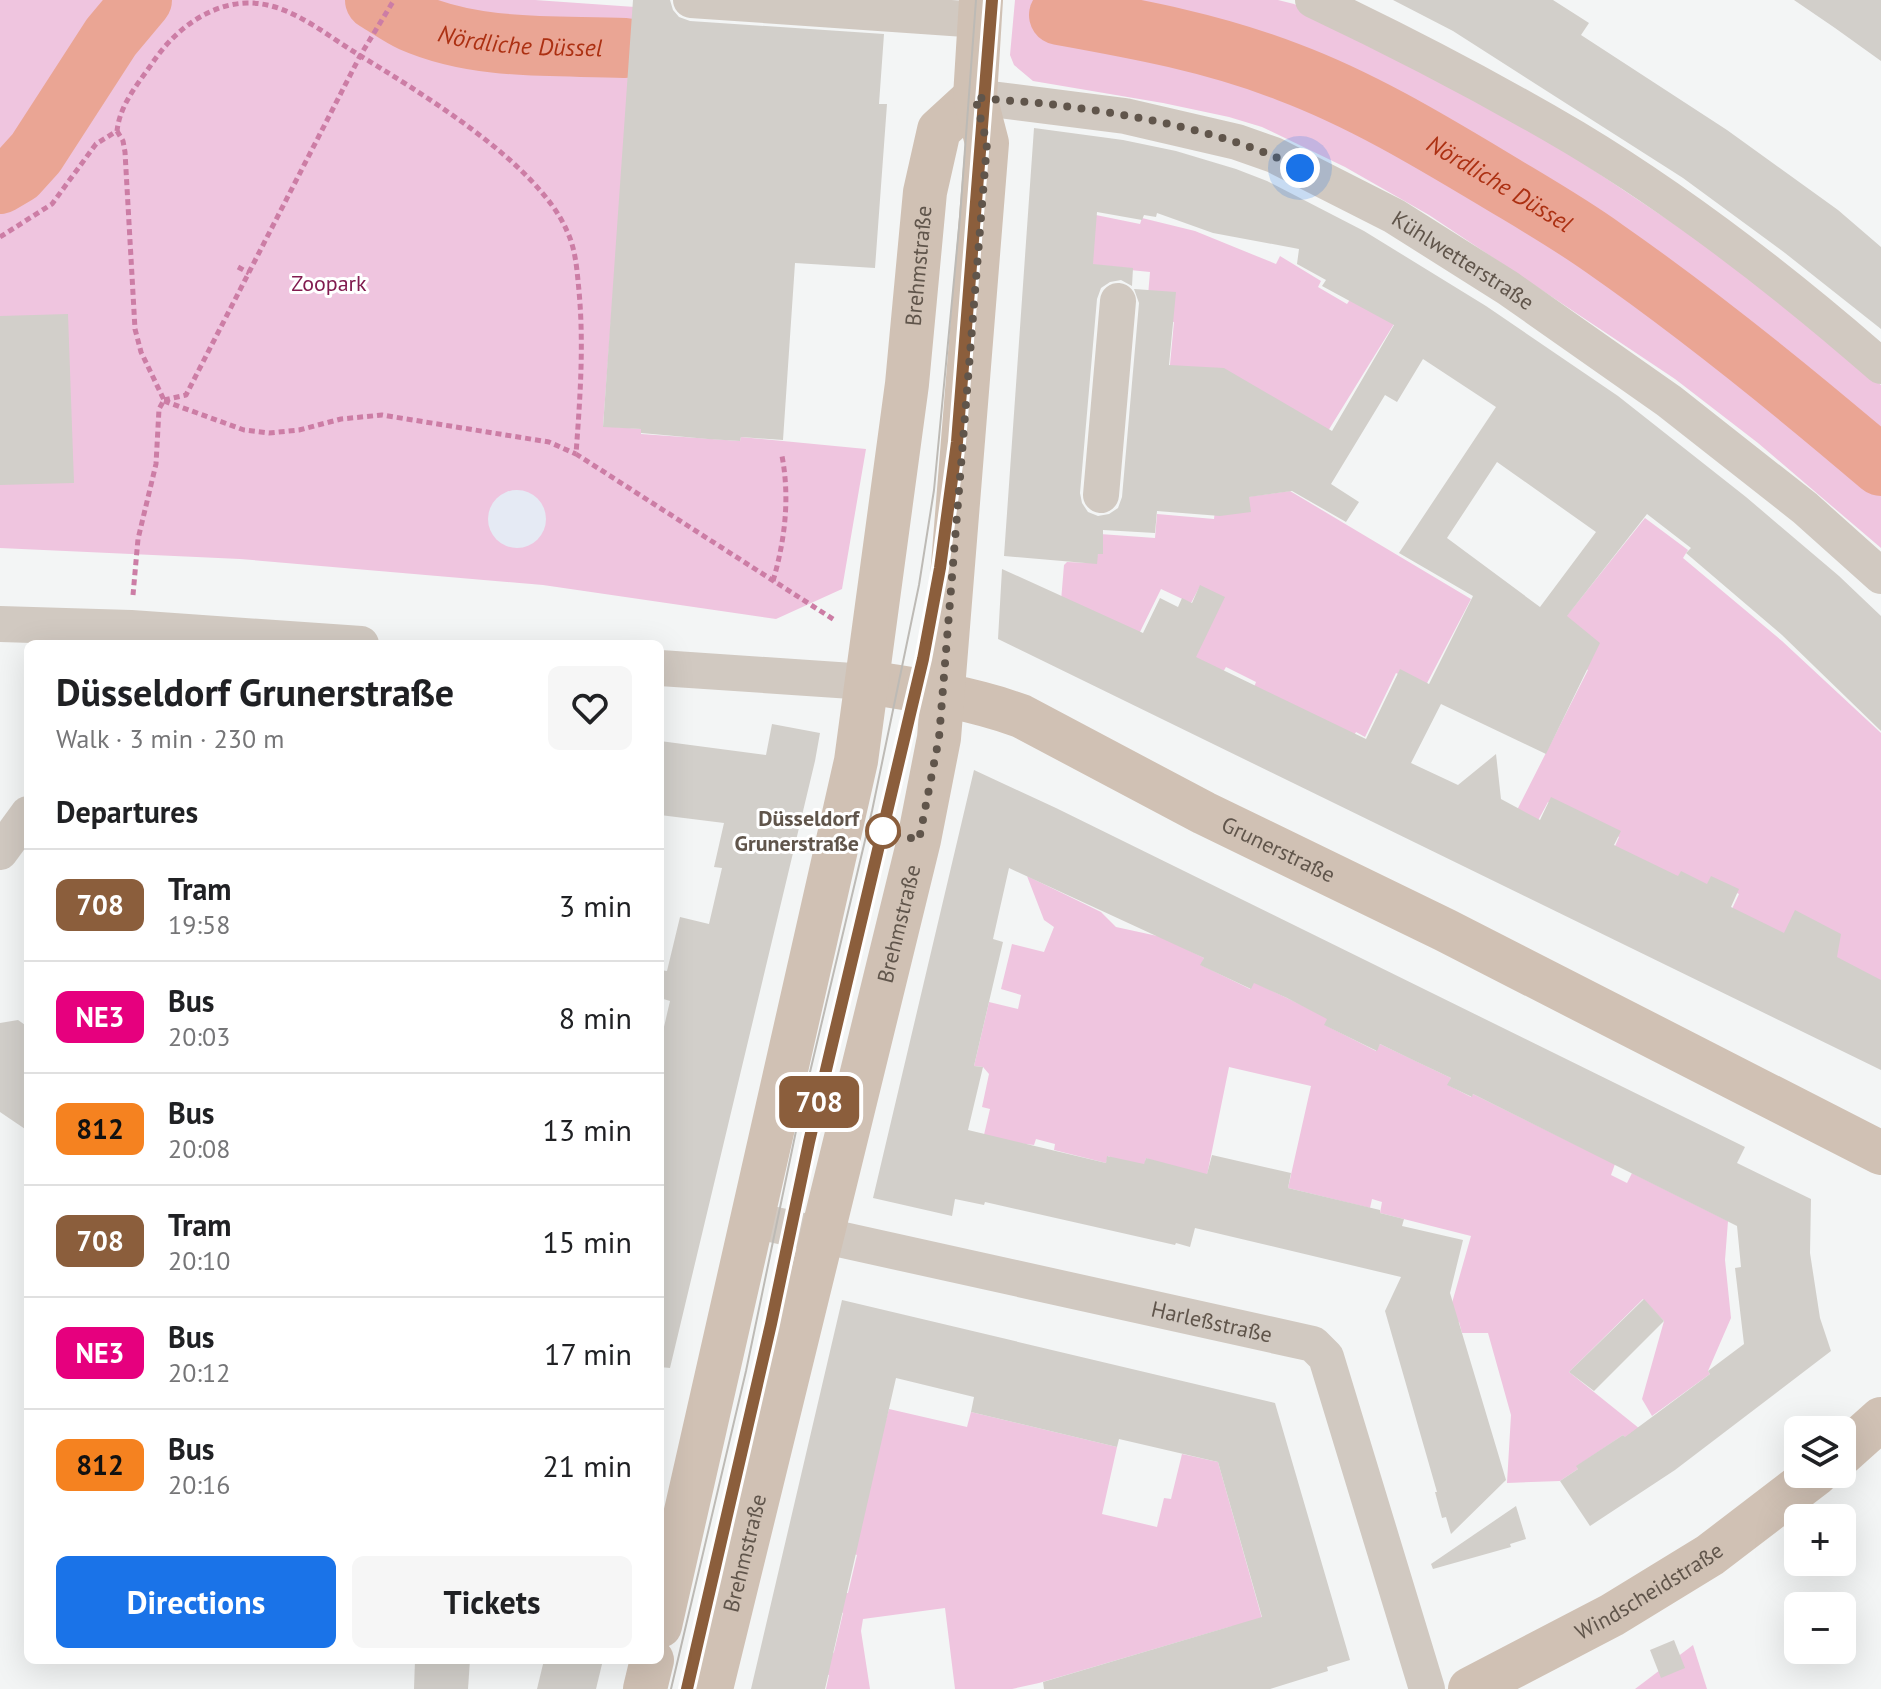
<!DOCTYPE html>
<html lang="en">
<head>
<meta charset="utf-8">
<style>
  :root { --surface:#fff; --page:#f6f6f6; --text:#202124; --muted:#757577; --line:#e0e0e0; --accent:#1a73e8 }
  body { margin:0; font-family:"PT Sans",sans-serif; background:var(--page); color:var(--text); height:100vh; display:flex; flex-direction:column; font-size:30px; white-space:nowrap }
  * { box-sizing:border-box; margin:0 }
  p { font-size:26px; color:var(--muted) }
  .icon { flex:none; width:44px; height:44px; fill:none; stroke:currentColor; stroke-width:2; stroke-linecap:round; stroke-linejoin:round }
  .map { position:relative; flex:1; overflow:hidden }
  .details { position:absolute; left:24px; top:640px; width:640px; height:1024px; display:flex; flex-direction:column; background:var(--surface); border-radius:12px; box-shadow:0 8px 32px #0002 }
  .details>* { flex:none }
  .badge { padding:0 16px; border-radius:12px; font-size:28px; line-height:52px }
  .buttons { position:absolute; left:1784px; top:1416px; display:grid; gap:16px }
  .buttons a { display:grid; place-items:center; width:72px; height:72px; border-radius:12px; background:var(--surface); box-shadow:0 8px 32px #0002; font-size:40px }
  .you { position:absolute; width:40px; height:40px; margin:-20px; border:6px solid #fff; border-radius:50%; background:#1a73e8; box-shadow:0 0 0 12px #1a73e833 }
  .map>.badge { position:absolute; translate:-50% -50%; box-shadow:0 0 0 4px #fff }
  h2 { padding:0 32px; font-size:30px; line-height:72px }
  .round { display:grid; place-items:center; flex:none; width:84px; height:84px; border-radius:12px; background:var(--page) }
  .headline { display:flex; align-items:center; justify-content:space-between; height:136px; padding:0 32px }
  h1 { font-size:38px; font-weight:800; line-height:60px }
  .button { display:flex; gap:16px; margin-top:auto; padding:16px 32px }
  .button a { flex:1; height:92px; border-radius:12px; background:var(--accent); color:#fff; font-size:32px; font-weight:800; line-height:92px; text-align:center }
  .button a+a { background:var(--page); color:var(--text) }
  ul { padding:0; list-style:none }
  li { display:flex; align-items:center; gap:24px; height:112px; padding:0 32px; border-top:2px solid var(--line) }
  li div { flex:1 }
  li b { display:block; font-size:30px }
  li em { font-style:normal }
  li .badge { min-width:88px; font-weight:700; text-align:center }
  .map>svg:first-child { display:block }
  .green { fill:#efc5df }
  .sand { fill:#e5eaf4 }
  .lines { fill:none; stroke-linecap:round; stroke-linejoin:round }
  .river { stroke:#eaa594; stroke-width:60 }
  .building { fill:#d2cfca; fill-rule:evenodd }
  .path { stroke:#cc7da5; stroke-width:5; stroke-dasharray:6 4; stroke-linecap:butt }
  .minor { stroke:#d1c9c1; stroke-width:36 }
  .major { stroke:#d0c1b4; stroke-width:44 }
  .tram { stroke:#bdbab5; stroke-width:2 }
  .line-casing { stroke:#fff; stroke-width:18 }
  .line { stroke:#8b5e3c; stroke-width:12 }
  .walk { stroke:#60554b; stroke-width:8; stroke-dasharray:0 14.4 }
  .stop-dot { fill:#fff; stroke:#8b5e3c; stroke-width:4 }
  .labels { text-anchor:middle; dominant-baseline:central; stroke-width:6; stroke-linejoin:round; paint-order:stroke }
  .street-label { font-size:22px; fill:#60554b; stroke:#fff }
  .park-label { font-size:22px; fill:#811b4f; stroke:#fff }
  .stop-label { font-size:22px; font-weight:bold; fill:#60554b; stroke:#fff; text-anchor:end }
  .water-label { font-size:24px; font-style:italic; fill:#ac3012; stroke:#fff }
</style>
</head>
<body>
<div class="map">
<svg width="1881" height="1689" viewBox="0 0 1881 1689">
  <rect width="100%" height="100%" fill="#f3f5f5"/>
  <!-- green -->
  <g class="green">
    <polygon points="0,0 535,0 635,7 603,426 641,429 641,434 740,441 741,437 866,449 842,589 776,619 543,585 240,559 0,548"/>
    <polygon points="1015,0 1278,0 1294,4 1394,50 1501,108 1722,256 1800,316 1881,385 1881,548 1758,443 1675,379 1429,215 1345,167 1262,127 1229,117 1163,103 1033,81 1014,65 1010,55"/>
    <polygon points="1091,214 1140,224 1142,218 1195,231 1276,264 1280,256 1321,281 1318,287 1347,304 1351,298 1394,324 1328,431 1169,375 1174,322 1146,319 1150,272 1090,266"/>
    <polygon points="1290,491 1471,599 1425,687 1396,673 1365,737 1356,732 1350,743 1253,690 1256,682 1226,667 1222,674 1193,660 1199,588 1191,603 1161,589 1139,634 1061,601 1064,565 1067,562 1090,563 1098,555 1100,534 1155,538 1157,514 1214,519 1216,501"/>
    <polygon points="1645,518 1688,550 1683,558 1782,641 1881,733 1881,987 1783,939 1732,909 1739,894 1710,880 1703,894 1609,860 1619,837 1548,802 1535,826 1514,816 1588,670 1545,643"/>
    <polygon points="1027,876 1101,912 1116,927 1162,937 1204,958 1201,965 1250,989 1254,982 1328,1018 1325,1025 1376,1051 1380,1044 1451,1078 1448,1085 1471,1097 1473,1094 1615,1164 1611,1175 1627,1183 1632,1173 1728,1221 1725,1260 1731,1318 1708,1371 1710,1374 1652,1416 1642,1399 1664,1321 1643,1299 1569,1372 1640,1429 1626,1439 1623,1435 1577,1466 1578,1469 1560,1481 1507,1483 1511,1415 1488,1333 1462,1333 1459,1322 1450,1324 1448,1317 1471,1236 1380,1213 1382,1202 1372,1199 1370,1208 1288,1188 1311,1086 1229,1067 1205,1185 1146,1158 1143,1171 1108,1156 1106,1163 1054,1150 1055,1144 1036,1139 1034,1145 983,1139 990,1109 982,1107 989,1074 983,1067 974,1066 989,1002 1018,1009 1021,995 1001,989 1012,944 1044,952 1054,927 1044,920"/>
    <polygon points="889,1409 967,1427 971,1412 1117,1447 1102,1514 1157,1527 1164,1498 1171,1499 1182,1454 1218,1462 1263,1622 1229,1627 1039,1683 1012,1689 955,1689 945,1608 863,1619 861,1631 870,1689 826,1689 829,1675 819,1673 834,1652 843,1613 839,1611 843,1593 848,1593 857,1555 848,1552"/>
    <polygon points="1693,1645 1707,1689 1635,1689"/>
  </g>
  <!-- sand -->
  <circle class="sand" cx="517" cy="519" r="29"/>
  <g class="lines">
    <!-- river -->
    <g class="river">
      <path id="s1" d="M375,0C387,7 399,16 412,22C478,51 555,45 625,48"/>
      <path id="s2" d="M1059,15C1137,29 1214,43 1288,72C1360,99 1427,139 1492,178C1530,201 1569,223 1605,249C1701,316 1792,390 1881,466"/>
      <polyline points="0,184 17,174 36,153 111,37 142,0"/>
    </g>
  </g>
  <!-- building -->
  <g class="building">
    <polygon points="633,0 670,0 673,10 679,17 690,21 884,34 879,104 887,104 875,268 795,263 783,440 741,437 740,441 708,439 641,433 641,429 603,427"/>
    <polygon points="1393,0 1553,0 1589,23 1581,35 1727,130 1838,210 1881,247 1881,329 1785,253 1683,178 1453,31"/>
    <polygon points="1794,0 1881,0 1881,61 1835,28"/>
    <path d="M1034,128L1123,140L1176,151L1236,169L1267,181L1364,231L1486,306L1618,396L1746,497L1839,576L1881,616V731L1782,635L1686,553L1691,548L1647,514L1567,616L1600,643L1546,754L1441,704L1411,763L1458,785L1496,754L1501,799L1540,820L1551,797L1621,831L1614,845L1678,876L1681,871L1707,884L1711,876L1739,889L1731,907L1784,933L1795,910L1841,934L1837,957L1881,980V1070L998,639L1002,569L1143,633L1160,598L1178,607L1182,598L1192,603L1200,585L1225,597L1196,657L1366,739L1400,669L1429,684L1473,596L1399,553L1496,407L1423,359L1397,402L1385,395L1331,484L1359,502L1346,522L1292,491L1249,497L1251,512L1220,516L1157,511L1155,533L1103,530V554H1098L1097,564L1004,556ZM1097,212L1142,220L1144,215L1156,217L1157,213L1213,233L1299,249L1297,264L1326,280L1322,286L1394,325L1332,431L1224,368L1169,365L1176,292L1134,289L1139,303L1122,497L1118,508L1109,514L1098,516L1088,512L1082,503L1080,493L1097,299L1101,288L1110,282L1121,280L1132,286L1133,268L1093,264ZM1497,462L1596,532L1540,607L1447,538Z"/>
    <polygon points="68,314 74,483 0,485 0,316"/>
    <polygon points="772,724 820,733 815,761 670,1368 660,1367 660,1044 670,1001 660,998 660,970 667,971 680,917 709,924 722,868 714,867 724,823 660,815 660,741 766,755"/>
    <polygon points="974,770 1056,808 1745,1147 1737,1163 1811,1199 1810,1253 1820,1318 1831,1351 1675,1470 1590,1526 1560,1481 1578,1469 1576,1466 1623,1435 1625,1437 1710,1374 1708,1371 1744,1344 1735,1268 1741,1267 1737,1226 1473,1094 1472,1097 1447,1085 1451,1078 1413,1060 1380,1044 1377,1051 1324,1025 1327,1019 1287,998 1254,983 1251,989 1200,965 1204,958 1009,868 993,939 1003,942 974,1066 983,1067 968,1130 1106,1163 1107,1156 1144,1164 1146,1158 1207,1174 1212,1155 1291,1173 1288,1188 1380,1210 1380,1213 1404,1219 1402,1226 1463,1240 1450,1293 1506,1480 1451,1534 1446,1517 1442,1518 1435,1492 1437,1492 1385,1311 1401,1277 1195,1228 1190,1247 1176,1243 1175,1245 985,1202 984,1205 955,1199 952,1216 873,1198"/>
    <polygon points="18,1020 28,1027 28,1131 0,1112 0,1023"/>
    <polygon points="1644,1299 1664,1321 1594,1391 1569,1372"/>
    <polygon points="842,1300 1275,1403 1350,1660 1327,1667 1328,1671 1270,1689 1044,1689 1043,1682 1262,1617 1218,1462 1119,1439 1117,1447 971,1412 974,1397 896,1378 825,1689 751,1689"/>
    <polygon points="1516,1506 1526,1539 1510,1544 1511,1547 1433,1569 1431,1564"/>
    <polygon points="1674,1640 1685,1668 1661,1678 1650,1650"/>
    <polygon points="415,1660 470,1660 468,1689 414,1689"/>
    <polygon points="544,1660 603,1660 596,1689 537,1689"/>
  </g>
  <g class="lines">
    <!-- path -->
    <g class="path">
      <polyline points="117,131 123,141 125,152 135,329 141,352 164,400 159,409 156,464 138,539 133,595"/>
      <path d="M0,237L52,204L96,144L117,131C120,104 138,84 153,62C174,31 208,4 247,3C288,2 323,33 356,53C419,92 537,162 567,231C576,250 577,271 579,291C584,346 580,399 576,454L836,621"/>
      <polyline points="238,267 249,273"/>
      <polyline points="164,400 186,395 360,56 394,0"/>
      <polyline points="164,401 244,430 269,433 299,430 341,419 382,415 549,442 576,454"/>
      <path d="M773,581C785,540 790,498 782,456"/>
    </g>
    <!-- minor -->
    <g class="minor">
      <polyline points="691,0 980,20"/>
      <path d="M1313,0C1402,42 1490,88 1575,138C1683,203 1786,283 1881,366"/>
      <path id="s3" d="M975,97L1125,116L1237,142L1274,155L1394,216L1508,288L1669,401L1805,508L1881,576"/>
      <polyline points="1101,495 1118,301"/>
      <polyline points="0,624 131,628 361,644"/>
      <polyline points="660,668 867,682"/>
      <polyline points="0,852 28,814"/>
      <path id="s4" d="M753,1220L1313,1344L1326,1357L1427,1689"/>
    </g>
    <!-- major -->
    <g class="major">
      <path id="s5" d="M867,682C918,690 972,698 1021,716L1204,813L1445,930L1881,1153"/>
      <polyline points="1842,1454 1881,1419"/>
      <path id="s6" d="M660,1626L856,761L907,384L925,192L939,130L975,97"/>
      <polyline points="645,1689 652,1660"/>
      <path id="s7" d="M711,1689L919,840L939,738L987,143L975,97L981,0"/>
      <path id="s8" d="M1470,1689L1612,1615L1710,1555L1816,1474"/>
    </g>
    <!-- tram -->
    <g class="tram">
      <polyline points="671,1689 746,1371 796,1131 872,811 919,585 934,490 960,217 976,0"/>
      <polyline points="687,1689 759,1377 809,1142 915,690 936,589 957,442 992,0"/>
    </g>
  </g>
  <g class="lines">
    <defs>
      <polyline id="line" points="687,1689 771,1324 809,1142 923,659 940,568 957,442 992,0"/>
    </defs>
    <!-- line casing -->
    <use href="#line" class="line-casing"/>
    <!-- line -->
    <use href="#line" class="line"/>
    <!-- walk -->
    <path class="walk" d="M883,831L919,840L939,738L987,143L975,97C999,101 1024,101 1049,104C1133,115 1222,130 1300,168"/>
  </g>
  <!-- markers -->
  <circle class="stop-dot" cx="883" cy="831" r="16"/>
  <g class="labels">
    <!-- street labels -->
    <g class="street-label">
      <text stroke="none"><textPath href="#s3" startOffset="522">Kühlwetterstraße</textPath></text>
      <text stroke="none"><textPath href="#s6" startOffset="1386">Brehmstraße</textPath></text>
      <text stroke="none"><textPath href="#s5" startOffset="448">Grunerstraße</textPath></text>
      <text stroke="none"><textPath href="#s7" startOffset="788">Brehmstraße</textPath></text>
      <text stroke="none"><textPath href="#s4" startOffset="470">Harleßstraße</textPath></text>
      <text stroke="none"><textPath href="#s7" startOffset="140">Brehmstraße</textPath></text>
      <text stroke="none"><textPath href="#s8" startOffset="204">Windscheidstraße</textPath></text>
    </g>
    <!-- park labels -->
    <g class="park-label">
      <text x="329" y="283">Zoopark</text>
    </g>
    <!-- stop labels -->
    <g class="stop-label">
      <text x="859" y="818">Düsseldorf<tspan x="859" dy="25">Grunerstraße</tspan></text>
    </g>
    <!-- water labels -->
    <g class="water-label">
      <text stroke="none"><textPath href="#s1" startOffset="154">Nördliche Düssel</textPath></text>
      <text stroke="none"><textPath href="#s2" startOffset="476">Nördliche Düssel</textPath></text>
    </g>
  </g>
</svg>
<div class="buttons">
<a><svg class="icon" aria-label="layers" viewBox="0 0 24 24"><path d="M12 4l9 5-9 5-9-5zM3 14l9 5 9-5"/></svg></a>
<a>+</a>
<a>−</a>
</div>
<div class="you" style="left:1300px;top:168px"></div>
<b class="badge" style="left:819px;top:1102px;background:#8b5e3c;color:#fff">708</b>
<section class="details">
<div class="headline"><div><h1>Düsseldorf Grunerstraße</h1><p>Walk · 3 min · 230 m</p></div><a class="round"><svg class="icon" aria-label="heart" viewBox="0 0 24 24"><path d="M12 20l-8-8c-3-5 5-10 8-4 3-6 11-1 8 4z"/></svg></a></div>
<h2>Departures</h2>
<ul>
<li><span class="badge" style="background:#8b5e3c;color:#fff">708</span><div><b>Tram</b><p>19:58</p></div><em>3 min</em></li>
<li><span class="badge" style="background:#e6007e;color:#fff">NE3</span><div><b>Bus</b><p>20:03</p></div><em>8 min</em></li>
<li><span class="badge" style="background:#f58220;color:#111">812</span><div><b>Bus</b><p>20:08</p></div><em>13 min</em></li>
<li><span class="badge" style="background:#8b5e3c;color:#fff">708</span><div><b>Tram</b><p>20:10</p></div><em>15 min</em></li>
<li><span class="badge" style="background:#e6007e;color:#fff">NE3</span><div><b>Bus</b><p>20:12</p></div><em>17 min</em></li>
<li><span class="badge" style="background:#f58220;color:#111">812</span><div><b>Bus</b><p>20:16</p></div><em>21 min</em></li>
</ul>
<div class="button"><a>Directions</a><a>Tickets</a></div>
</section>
</div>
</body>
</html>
